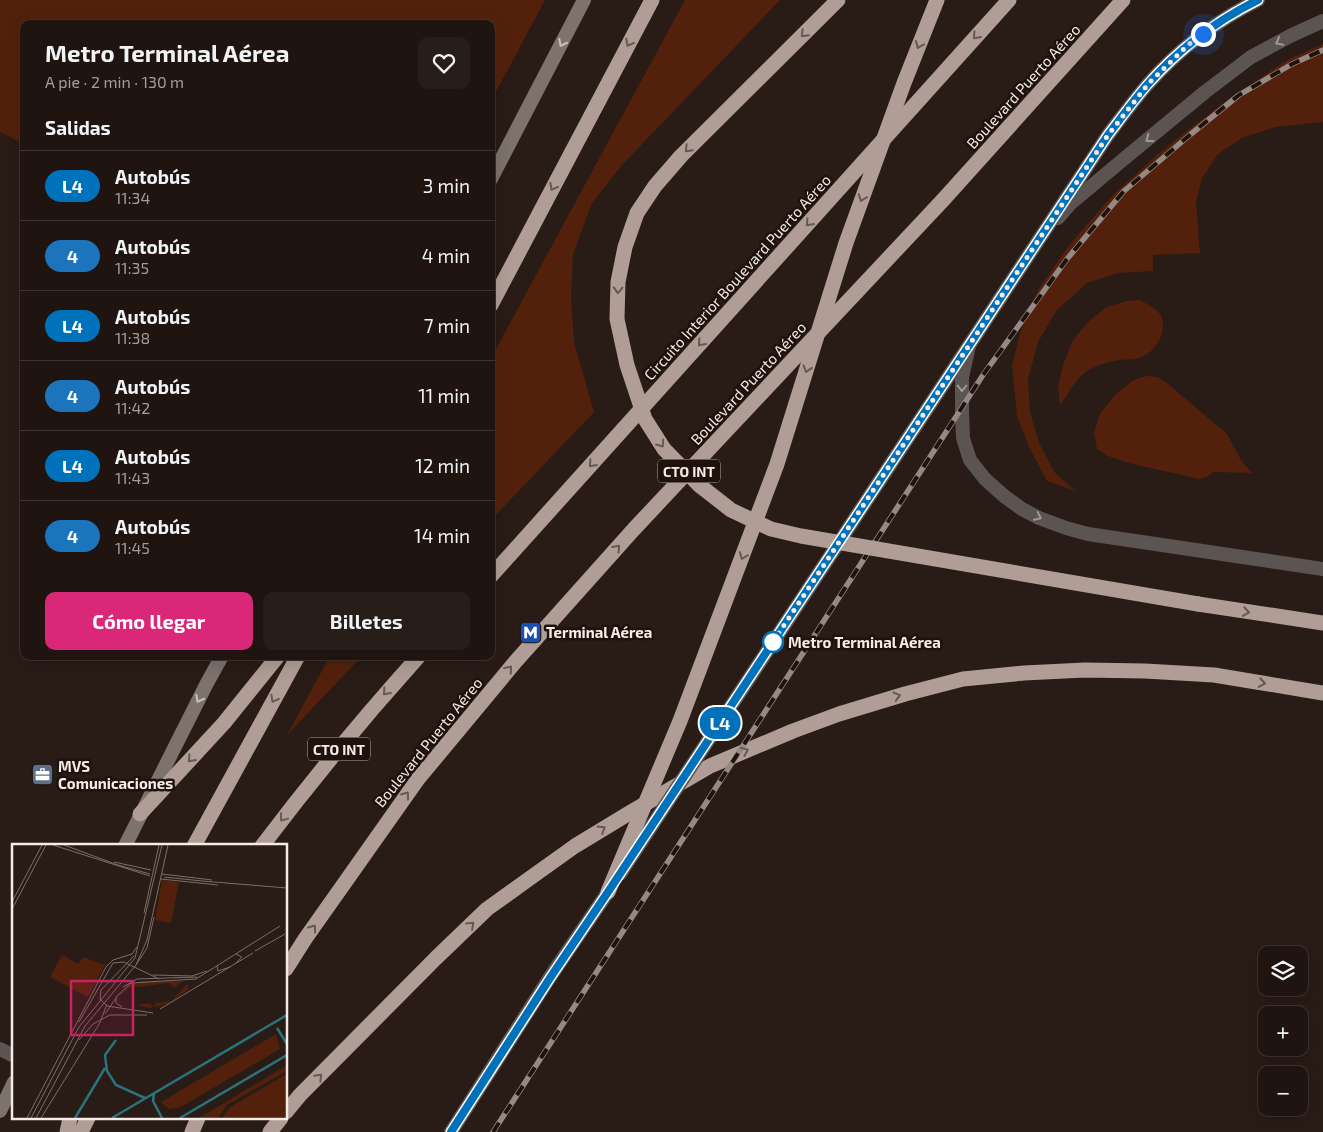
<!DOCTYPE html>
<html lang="es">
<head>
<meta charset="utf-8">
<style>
  :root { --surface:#1f1410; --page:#271d19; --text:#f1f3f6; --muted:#a19e9f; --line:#3c3330; --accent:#db2777 }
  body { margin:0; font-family:"Exo 2",sans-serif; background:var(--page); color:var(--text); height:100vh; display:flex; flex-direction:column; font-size:19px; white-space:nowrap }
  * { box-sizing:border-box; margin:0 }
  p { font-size:16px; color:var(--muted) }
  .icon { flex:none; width:28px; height:28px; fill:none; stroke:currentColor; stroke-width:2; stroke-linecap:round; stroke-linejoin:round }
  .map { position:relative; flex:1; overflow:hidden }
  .details { position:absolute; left:20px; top:20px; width:475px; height:640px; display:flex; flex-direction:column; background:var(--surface); border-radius:10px; box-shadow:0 5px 20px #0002,0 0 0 1px var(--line) }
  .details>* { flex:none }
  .badge { padding:0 10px; border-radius:16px; font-size:18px; line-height:32px }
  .fabs { position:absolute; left:1258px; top:946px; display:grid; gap:10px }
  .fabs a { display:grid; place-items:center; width:50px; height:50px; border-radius:10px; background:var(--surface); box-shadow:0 5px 20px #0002,0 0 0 1px var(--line); font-size:25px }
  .you { position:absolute; width:25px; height:25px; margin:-12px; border:4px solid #fff; border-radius:50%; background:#1a73e8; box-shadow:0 0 0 8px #1a73e833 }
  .map>.badge { position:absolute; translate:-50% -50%; box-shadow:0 0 0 2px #fff }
  h2 { padding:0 25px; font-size:19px; line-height:45px }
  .round { display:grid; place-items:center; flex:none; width:52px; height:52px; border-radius:10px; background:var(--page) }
  .head { display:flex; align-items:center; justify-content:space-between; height:85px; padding:0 25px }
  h1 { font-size:24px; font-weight:700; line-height:38px }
  .button { display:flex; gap:10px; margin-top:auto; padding:10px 25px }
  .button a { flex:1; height:58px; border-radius:10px; background:var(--accent); color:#fff; font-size:20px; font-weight:700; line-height:58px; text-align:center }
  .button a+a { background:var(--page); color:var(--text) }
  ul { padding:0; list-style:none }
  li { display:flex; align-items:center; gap:15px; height:70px; padding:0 25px; border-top:1px solid var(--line) }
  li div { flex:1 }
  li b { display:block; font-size:19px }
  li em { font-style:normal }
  li .badge { min-width:55px; font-weight:700; text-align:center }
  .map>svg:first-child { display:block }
  .green { fill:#53210b }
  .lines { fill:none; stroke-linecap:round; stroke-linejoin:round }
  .minor { stroke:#5b5450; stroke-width:14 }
  .tertiary { stroke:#5b5450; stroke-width:14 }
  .secondary { stroke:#7d726c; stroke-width:14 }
  .motorway { stroke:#b09e96; stroke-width:15 }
  .rail-casing { stroke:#958985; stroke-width:5.5 }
  .rail { stroke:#1f120d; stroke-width:4; stroke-dasharray:11; stroke-linecap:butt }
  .tertiary-bridge { stroke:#5b5450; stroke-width:14 }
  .motorway-bridge { stroke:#b09e96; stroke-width:15 }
  .oneway { stroke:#685852 }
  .oneway2 { stroke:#a09894 }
  .oneway3 { stroke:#cbc1bc }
  .line-casing { stroke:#fff; stroke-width:11 }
  .line { stroke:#0072bc; stroke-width:8 }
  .walk { stroke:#f5ebe7; stroke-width:5; stroke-dasharray:0 9 }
  .stop-dot { fill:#fff; stroke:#0072bc; stroke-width:2.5 }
  .labels { text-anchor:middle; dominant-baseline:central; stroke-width:5; stroke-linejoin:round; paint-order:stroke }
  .shield { fill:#1f120d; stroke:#b5aaa6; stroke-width:1 }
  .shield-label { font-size:14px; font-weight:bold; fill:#f5ebe7 }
  .street-label { font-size:15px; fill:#f5ebe7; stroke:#1f120d }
  .poi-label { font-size:15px; font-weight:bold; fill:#f5ebe7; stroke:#1f120d; text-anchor:start }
  .stop-label { font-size:15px; font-weight:bold; fill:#f5ebe7; stroke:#1f120d; text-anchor:start }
  .inset-river { fill:none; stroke:#2c727a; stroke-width:2.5 }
  .inset-road { fill:none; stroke:#7b6e6a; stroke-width:1 }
  .view { fill:#c52362; fill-opacity:0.15; stroke:#c52362; stroke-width:2.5 }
  .inset-edge { fill:none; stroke:#f5ebe7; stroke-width:2.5 }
</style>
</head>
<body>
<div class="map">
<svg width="1323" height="1132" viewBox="0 0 1323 1132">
  <rect width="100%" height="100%" fill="#291b16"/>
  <!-- green -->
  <g class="green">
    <polygon points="0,0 545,0 491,101 491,24 24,24 24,144 0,132"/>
    <polygon points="685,0 780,0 622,165 592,203 573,254 571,297 574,342 594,412 491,520 491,358"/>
    <polygon points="1323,44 1323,122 1275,127 1242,138 1218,154 1202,178 1196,202 1200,253 1153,255 1153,271 1118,273 1087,283 1056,311 1038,342 1028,379 1030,412 1039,443 1055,473 1076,491 1047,481 1029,447 1017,416 1012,366 1020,333 1038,290 1070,244 1113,195 1157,155 1192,127 1229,99 1287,60"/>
    <path d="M1139,300C1151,306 1164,311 1163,326C1163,340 1152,354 1139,358C1133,360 1126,359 1120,360C1107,362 1093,366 1083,374C1076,380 1066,397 1060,405L1058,387L1063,365L1073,340L1088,322L1105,308L1126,301Z"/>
    <polygon points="1145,376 1158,377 1168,384 1227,434 1242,462 1252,473 1213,472 1207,477 1199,479 1129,463 1108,456 1097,449 1094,432 1100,414 1115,395 1132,381"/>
    <polygon points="330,656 362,656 287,735"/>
  </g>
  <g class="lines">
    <!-- minor -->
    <polyline class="minor" points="0,1049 14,1056"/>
    <!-- tertiary -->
    <g class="tertiary">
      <polyline points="1058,218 1070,204 1125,158 1205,92 1251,57 1292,35 1323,21"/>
      <polyline points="969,346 962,377 962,412 963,438 970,460 985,479 1004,496 1022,509 1039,518 1066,528 1088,534 1323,569"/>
      <polyline points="451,1132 550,977 608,892"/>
    </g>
    <!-- secondary -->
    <g class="secondary">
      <polyline points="491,179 584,0"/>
      <polyline points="125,846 207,683 222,656"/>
      <polyline points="0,1111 14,1082"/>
    </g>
    <!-- motorway -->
    <g class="motorway">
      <polyline points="491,305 652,0"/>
      <polyline points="491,576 1009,0"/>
      <polyline points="1198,604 1323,623"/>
      <polyline points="140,814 224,723 278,656"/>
      <polyline points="194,846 298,656"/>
      <path d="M262,846C312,780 364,717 419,656"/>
      <polyline points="286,969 305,939 418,779 516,661 634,529 943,200 1123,0"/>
      <polyline points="286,1112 300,1095 436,958 487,909 533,876 575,846 631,812 710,766 793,731 839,714 905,694 963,679 1024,673 1085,670 1145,671 1214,675 1323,693"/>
      <polyline points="67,1132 70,1118"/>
      <polyline points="81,1132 88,1118"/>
      <polyline points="192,1132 198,1118"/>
      <polyline points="270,1132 281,1118"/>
    </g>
    <defs>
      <polyline id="rail" points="493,1132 983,375 1067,259 1124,191 1191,134 1239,95 1292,64 1323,50"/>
    </defs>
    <!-- rail casing -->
    <use href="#rail" class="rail-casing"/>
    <!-- rail -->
    <use href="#rail" class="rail"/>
    <!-- tertiary-bridge -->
    <path class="tertiary-bridge" d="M620,874L1108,135C1121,118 1134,100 1148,84C1179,49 1216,21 1258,0"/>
    <!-- motorway-bridge -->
    <g class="motorway-bridge">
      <polyline points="838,0 681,156 655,186 637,213 625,247 618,282 617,319 627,365 645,419 664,449 699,485 731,510 771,529 801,536 1198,604"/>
      <polyline points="608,892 680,721 777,464 846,243 904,83 937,0"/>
    </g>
  </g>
  <!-- one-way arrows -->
  <defs><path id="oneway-chevron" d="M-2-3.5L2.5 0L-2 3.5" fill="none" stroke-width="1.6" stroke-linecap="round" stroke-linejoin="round" transform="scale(1.25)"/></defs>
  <g class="oneway">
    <use href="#oneway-chevron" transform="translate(804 34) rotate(135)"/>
    <use href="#oneway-chevron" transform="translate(976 36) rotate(132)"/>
    <use href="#oneway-chevron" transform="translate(629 43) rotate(118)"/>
    <use href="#oneway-chevron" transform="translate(919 45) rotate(112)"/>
    <use href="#oneway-chevron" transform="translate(688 149) rotate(135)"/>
    <use href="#oneway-chevron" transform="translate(553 187) rotate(118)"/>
    <use href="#oneway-chevron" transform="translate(862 198) rotate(110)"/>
    <use href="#oneway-chevron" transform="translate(809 223) rotate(132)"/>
    <use href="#oneway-chevron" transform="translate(618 290) rotate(92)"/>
    <use href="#oneway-chevron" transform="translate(701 343) rotate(132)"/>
    <use href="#oneway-chevron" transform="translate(807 369) rotate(107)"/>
    <use href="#oneway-chevron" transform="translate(661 444) rotate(55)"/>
    <use href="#oneway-chevron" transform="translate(592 464) rotate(132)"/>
    <use href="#oneway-chevron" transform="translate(617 548) rotate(-48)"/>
    <use href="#oneway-chevron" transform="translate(743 556) rotate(111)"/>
    <use href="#oneway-chevron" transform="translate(1246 612) rotate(9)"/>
    <use href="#oneway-chevron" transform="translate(509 669) rotate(-50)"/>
    <use href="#oneway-chevron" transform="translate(1262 683) rotate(9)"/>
    <use href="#oneway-chevron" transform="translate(386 692) rotate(132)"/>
    <use href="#oneway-chevron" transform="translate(897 696) rotate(-16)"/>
    <use href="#oneway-chevron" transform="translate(274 699) rotate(119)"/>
    <use href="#oneway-chevron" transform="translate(745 751) rotate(-22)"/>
    <use href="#oneway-chevron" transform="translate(191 759) rotate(132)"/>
    <use href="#oneway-chevron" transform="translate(406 795) rotate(-54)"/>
    <use href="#oneway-chevron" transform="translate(283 818) rotate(127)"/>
    <use href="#oneway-chevron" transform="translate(602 829) rotate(-32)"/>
    <use href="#oneway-chevron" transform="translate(471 925) rotate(-43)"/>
    <use href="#oneway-chevron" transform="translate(313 928) rotate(-55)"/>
    <use href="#oneway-chevron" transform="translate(319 1077) rotate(-45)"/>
  </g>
  <g class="oneway2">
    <use href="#oneway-chevron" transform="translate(1279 42) rotate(152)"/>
    <use href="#oneway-chevron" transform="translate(1149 139) rotate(142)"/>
    <use href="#oneway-chevron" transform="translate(962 388) rotate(90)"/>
    <use href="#oneway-chevron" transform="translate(1038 517) rotate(26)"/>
  </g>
  <g class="oneway3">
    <use href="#oneway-chevron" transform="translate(562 43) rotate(117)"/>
    <use href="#oneway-chevron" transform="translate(199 699) rotate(117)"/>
  </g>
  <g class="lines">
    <defs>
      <path id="line" d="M451,1132L550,978L608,892L1108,135C1121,118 1134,100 1148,84C1179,49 1216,21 1258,0"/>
    </defs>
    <!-- line casing -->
    <use href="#line" class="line-casing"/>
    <!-- line -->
    <use href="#line" class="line"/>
    <!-- walk -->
    <polyline class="walk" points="773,642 771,645 1108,135 1149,83 1188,45 1203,34"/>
  </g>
  <!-- icons -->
  <defs>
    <symbol id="metro-square" viewBox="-11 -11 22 22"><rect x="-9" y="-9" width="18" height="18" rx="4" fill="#1a4fb4" stroke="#1f120d"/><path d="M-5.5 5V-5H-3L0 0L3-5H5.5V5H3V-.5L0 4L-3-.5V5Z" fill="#fff"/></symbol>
    <symbol id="office-square" viewBox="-11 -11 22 22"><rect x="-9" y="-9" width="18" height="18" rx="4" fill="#5c6f8a" stroke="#1f120d"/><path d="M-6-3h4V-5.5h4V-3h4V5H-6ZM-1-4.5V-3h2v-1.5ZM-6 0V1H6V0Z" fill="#fff"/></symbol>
  </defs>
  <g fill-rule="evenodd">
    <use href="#metro-square" x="518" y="620" width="25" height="25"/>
    <use href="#office-square" x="30" y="762" width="25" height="25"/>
  </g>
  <!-- markers -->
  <circle class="stop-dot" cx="773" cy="642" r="10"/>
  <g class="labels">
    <!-- shield labels -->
    <g class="shield">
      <rect x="658" y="459.5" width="62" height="23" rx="4"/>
      <rect x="308" y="737.5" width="62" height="23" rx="4"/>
    </g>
    <g class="shield-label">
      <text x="689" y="471">CTO INT</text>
      <text x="339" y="749">CTO INT</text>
    </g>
    <!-- street labels -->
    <g class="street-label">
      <text transform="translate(1023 86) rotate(-48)">Boulevard Puerto Aéreo</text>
      <text transform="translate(737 277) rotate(-48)">Circuito Interior Boulevard Puerto Aéreo</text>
      <text transform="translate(748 383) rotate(-47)">Boulevard Puerto Aéreo</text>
      <text transform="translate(428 742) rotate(-51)">Boulevard Puerto Aéreo</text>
    </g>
    <!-- poi labels -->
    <g class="poi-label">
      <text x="546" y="632">Terminal Aérea</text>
      <text x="58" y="766">MVS<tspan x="58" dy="17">Comunicaciones</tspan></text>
    </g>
    <!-- stop labels -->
    <g class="stop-label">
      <text x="788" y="642">Metro Terminal Aérea</text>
    </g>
  </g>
  <!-- overview -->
  <g transform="translate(12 844)">
    <rect width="275" height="275" fill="#291b16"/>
    <path d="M150,36L167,38L159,79L143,76ZM50,111L66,120L71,113L93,121L76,153L38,133ZM130,137H171L162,144L157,139L117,144L107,153L108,160L106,155L107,151L119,140ZM175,140L177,145L158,158L151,161L137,164L124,161L137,159L141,163L144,159L159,157ZM264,190L268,205L169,263L157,265L149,258ZM275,221V227L215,261L206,274H187ZM275,230V265L268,269L275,266V274H210L218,263Z" fill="#53210b"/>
    <path class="inset-river" d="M265,184L275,200M104,196L93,211L95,227L104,241L133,254M142,249L141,257L150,274M63,274L93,224M100,274L275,171M168,274L275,211"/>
    <path class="inset-road" d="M41,1L138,32M52,1L106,21M102,18L139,26M106,21L138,30M150,30L200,36M152,33L190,37M149,35L206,41M190,37L275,44M0,58L30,1M0,65L34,1M132,69L147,1M243,107L273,90M122,112L89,146L88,155L95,162L141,169M223,120L230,113L224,110M124,121L135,104L142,73M205,122L206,127L218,123M141,131L180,132L195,127M111,143L125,135L185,133M110,163L104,159V153L119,139L184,135L268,82M148,165L241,109M93,170L104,154M89,176L95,160M67,178L101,119L112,118L147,135M67,196L81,180L98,171H135M15,274L94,123L101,116L120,110L125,103M19,274L67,183L123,114L150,1M24,274L73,182L124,121L135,96L156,1M29,274L89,177"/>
    <path class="view" d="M59,137H121V191H59Z"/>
    <rect width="275" height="275" class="inset-edge"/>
  </g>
</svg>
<div class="fabs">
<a><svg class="icon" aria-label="layers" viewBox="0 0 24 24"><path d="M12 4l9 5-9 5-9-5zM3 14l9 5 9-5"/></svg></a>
<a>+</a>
<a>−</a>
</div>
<div class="you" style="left:1203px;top:34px"></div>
<b class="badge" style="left:720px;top:723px;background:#0072bc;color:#fff">L4</b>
<section class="details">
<div class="head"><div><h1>Metro Terminal Aérea</h1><p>A pie · 2 min · 130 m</p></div><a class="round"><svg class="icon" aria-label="heart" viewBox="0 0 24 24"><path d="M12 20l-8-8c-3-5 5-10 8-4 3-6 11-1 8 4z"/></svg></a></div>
<h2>Salidas</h2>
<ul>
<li><span class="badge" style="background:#0072bc;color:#fff">L4</span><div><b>Autobús</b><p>11:34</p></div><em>3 min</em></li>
<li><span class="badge" style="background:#1c75bc;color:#fff">4</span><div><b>Autobús</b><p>11:35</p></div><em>4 min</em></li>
<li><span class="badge" style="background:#0072bc;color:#fff">L4</span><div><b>Autobús</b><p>11:38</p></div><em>7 min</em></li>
<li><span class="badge" style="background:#1c75bc;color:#fff">4</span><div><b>Autobús</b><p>11:42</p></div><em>11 min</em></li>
<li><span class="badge" style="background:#0072bc;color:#fff">L4</span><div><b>Autobús</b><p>11:43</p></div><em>12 min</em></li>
<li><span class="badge" style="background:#1c75bc;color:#fff">4</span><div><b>Autobús</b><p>11:45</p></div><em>14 min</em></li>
</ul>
<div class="button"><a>Cómo llegar</a><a>Billetes</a></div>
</section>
</div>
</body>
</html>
